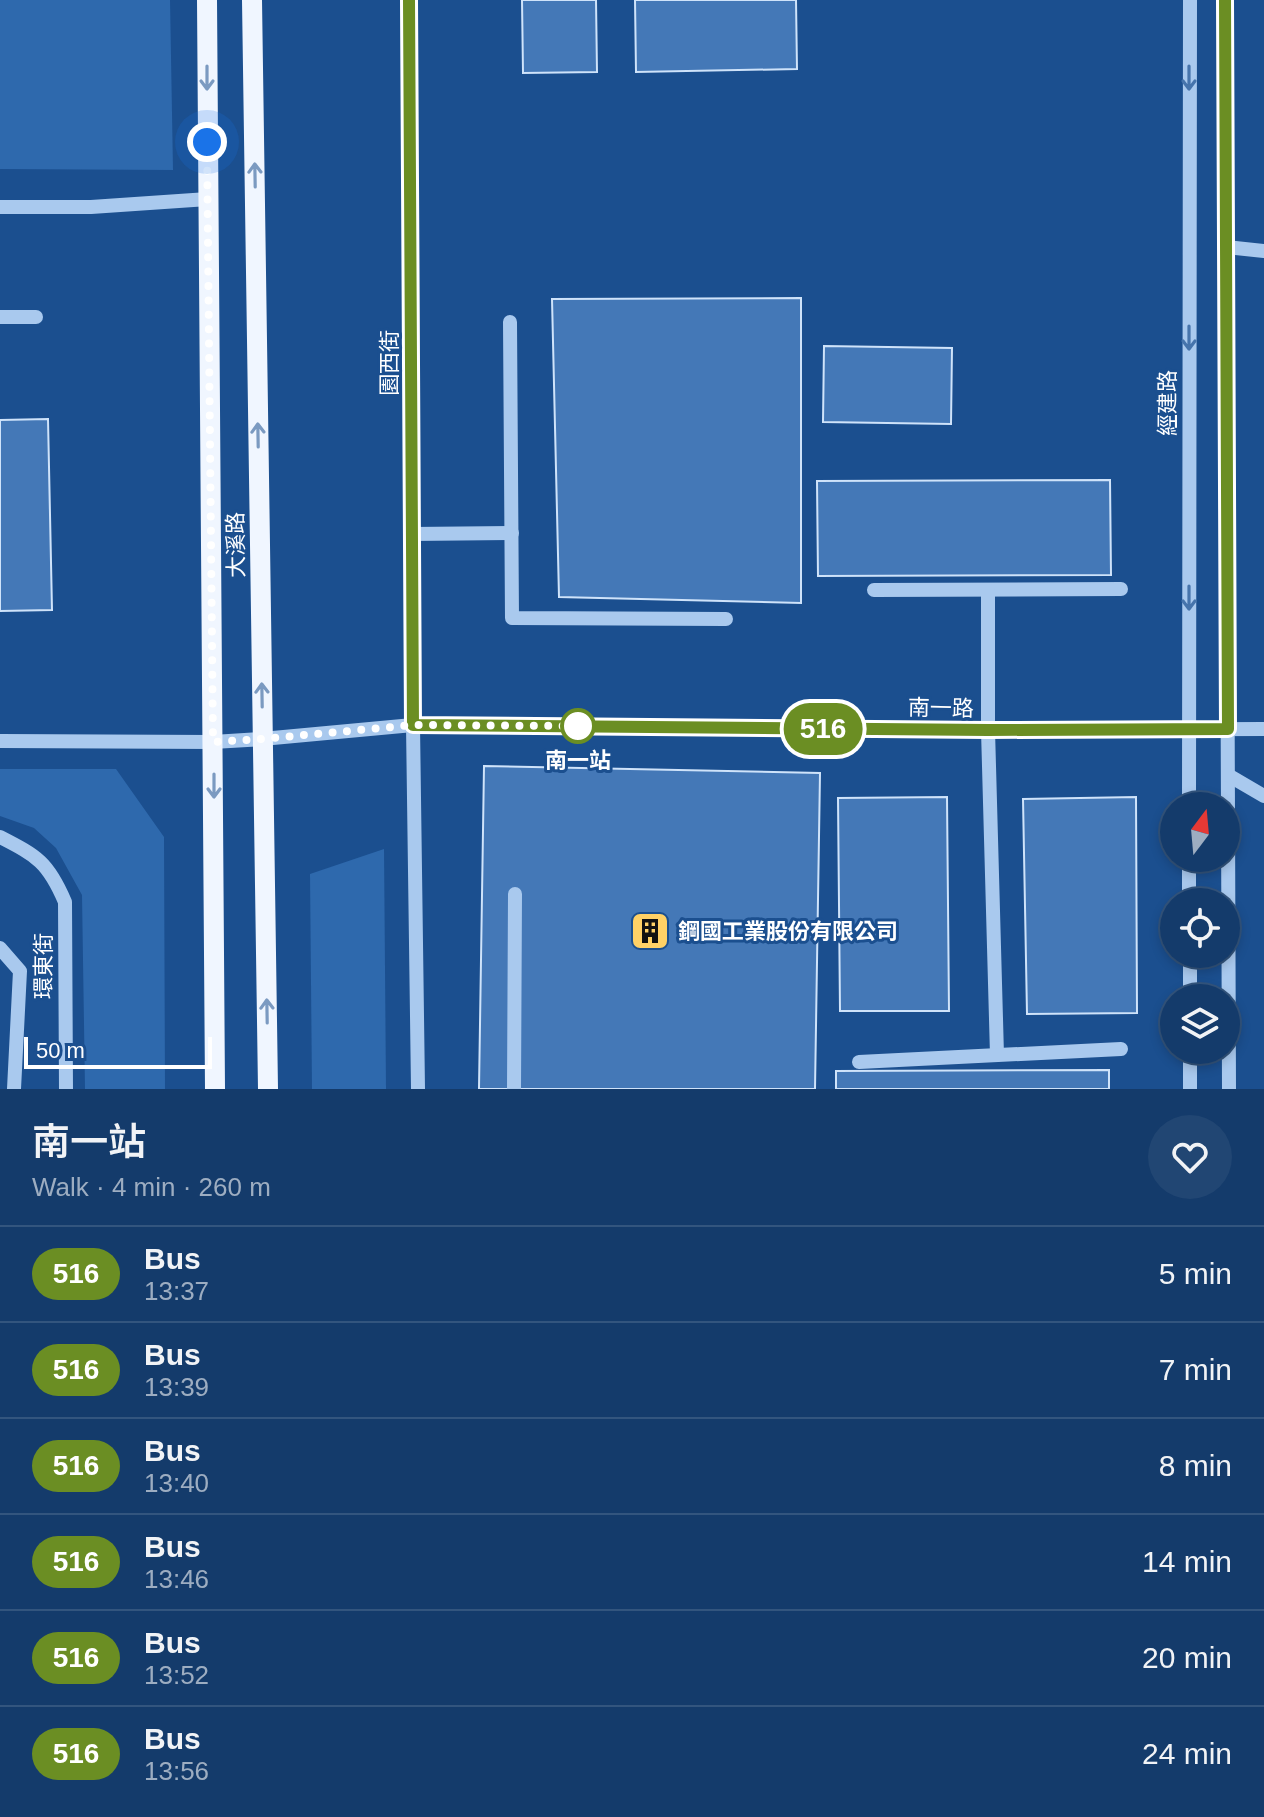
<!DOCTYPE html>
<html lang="en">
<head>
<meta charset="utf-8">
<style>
  :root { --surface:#143b6b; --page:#214673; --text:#f1f3f6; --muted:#9dadc1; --line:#33557e }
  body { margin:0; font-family:Arial,"Noto Sans TC",sans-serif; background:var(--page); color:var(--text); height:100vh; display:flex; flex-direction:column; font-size:30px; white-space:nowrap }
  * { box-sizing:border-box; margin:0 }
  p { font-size:26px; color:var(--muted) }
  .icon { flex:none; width:44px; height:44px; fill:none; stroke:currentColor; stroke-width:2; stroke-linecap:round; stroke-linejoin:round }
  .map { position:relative; height:1089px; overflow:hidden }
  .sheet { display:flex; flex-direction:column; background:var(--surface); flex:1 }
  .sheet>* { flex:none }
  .badge { padding:0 16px; border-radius:26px; font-size:28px; line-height:52px }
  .needle { width:52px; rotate:16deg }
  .controls { position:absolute; left:1160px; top:792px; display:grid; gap:16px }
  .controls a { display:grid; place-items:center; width:80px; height:80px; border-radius:50%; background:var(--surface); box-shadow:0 4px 12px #0003,0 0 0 2px var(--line); font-size:40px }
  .scale { position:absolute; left:24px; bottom:20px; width:188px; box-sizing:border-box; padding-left:8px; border:4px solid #fff; border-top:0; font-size:22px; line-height:28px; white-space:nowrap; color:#fff; -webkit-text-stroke:6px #1b4f8f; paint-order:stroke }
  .you { position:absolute; width:40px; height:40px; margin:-20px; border:6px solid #fff; border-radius:50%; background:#1a73e8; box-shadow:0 0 0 12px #1a73e833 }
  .map>.badge { position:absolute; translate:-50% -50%; box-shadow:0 0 0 4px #fff }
  .round { display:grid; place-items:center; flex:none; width:84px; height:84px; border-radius:42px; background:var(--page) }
  .overview { display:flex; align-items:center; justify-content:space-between; height:136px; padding:0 32px }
  h1 { font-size:38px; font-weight:600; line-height:60px }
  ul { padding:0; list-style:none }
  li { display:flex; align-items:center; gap:24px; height:96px; padding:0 32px; border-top:2px solid var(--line) }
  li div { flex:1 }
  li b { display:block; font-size:30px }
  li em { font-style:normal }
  li .badge { min-width:88px; font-weight:700; text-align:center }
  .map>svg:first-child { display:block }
  .green { fill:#2e69ad }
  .building { fill:#4478b7; stroke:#cfe3fa; stroke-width:2 }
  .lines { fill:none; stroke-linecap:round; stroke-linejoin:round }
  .minor { stroke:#a9c9ee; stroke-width:14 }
  .major { stroke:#f0f6ff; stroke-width:20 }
  .oneway { stroke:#7b9ac1 }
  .oneway2 { stroke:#4674ac }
  .line-casing { stroke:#fff; stroke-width:18 }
  .line { stroke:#6b8e23; stroke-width:12 }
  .walk { stroke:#fff; stroke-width:8; stroke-dasharray:0 14.4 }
  .stop-dot { fill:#fff; stroke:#6b8e23; stroke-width:4 }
  .labels { text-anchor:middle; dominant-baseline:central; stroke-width:6; stroke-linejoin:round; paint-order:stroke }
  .street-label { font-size:22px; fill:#fff; stroke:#1b4f8f }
  .stop-label { font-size:22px; font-weight:bold; fill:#fff; stroke:#1b4f8f }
  .poi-label { font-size:22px; font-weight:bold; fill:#fff; stroke:#1b4f8f; text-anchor:start }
</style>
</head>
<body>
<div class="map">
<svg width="1264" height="1089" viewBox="0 0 1264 1089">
  <rect width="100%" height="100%" fill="#1b4f8f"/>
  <!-- green -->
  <g class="green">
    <polygon points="0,0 170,0 173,170 0,169"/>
    <polygon points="0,769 116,769 164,837 165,1089 85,1089 82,895 56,848 34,828 0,816"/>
    <polygon points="384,849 386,1089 312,1089 310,874"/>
  </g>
  <!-- building -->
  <g class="building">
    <polygon points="522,0 596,0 597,72 523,73"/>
    <polygon points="635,0 796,0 797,69 636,72"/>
    <polygon points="801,298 801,603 559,597 552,299"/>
    <polygon points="824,346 952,348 951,424 823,422"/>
    <polygon points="48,419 52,610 0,611 0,420"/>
    <polygon points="1110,480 1111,575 818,576 817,481"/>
    <polygon points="484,766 820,773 815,1089 479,1089"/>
    <polygon points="947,797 949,1011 840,1011 838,798"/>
    <polygon points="1136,797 1137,1013 1027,1014 1023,799"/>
    <polygon points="1109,1070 1109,1089 836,1089 836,1071"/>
  </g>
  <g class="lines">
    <!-- minor -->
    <g class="minor">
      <polyline points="409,0 413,725 418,1089"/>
      <polyline points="1225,0 1229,1089"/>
      <polyline points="0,207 91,207 208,199"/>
      <polyline points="1226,247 1264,251"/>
      <polyline points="0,317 36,317"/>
      <polyline points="510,322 512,618 726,619"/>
      <polyline points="412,534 512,533"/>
      <polyline points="874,590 1121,589"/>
      <polyline points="988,591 988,730 997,1055"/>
      <polyline points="0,741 213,742 262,739 413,725 988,730 1264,729"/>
      <polyline points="1228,775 1264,796"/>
      <polyline points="1189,806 1190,0"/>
      <path d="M0,837C37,856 48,862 65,902L66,1089"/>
      <polyline points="1189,858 1189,902"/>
      <polyline points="0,948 20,971 14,1089"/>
      <polyline points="1190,954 1190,998"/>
      <polyline points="1190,1050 1190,1089"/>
      <polyline points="859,1062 1121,1049"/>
      <polyline points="514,1089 515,894"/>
    </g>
    <!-- major -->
    <g class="major">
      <polyline points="207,0 215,1089"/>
      <polyline points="252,0 268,1089"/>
    </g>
  </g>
  <!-- one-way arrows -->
  <defs><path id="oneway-shaft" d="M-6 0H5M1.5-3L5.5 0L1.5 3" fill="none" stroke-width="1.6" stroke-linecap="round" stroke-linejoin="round" transform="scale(2)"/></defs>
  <g class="oneway">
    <use href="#oneway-shaft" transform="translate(207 78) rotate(90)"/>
    <use href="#oneway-shaft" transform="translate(255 175) rotate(-91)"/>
    <use href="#oneway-shaft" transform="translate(258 435) rotate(-91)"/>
    <use href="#oneway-shaft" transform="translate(262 695) rotate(-91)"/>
    <use href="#oneway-shaft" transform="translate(214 786) rotate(90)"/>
    <use href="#oneway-shaft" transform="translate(267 1011) rotate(-91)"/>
  </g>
  <g class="oneway2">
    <use href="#oneway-shaft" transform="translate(1189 78) rotate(90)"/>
    <use href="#oneway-shaft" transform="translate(1189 338) rotate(90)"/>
    <use href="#oneway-shaft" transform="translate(1189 598) rotate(90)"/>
  </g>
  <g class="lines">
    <defs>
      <polyline id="line" points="409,0 413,725 988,730 1228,729 1225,0"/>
    </defs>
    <!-- line casing -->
    <use href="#line" class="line-casing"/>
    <!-- line -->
    <use href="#line" class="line"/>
    <!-- walk -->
    <polyline class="walk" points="207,142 213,742 262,739 413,725 578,726"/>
  </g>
  <!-- icons -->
  <defs>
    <symbol id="building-square" viewBox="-11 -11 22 22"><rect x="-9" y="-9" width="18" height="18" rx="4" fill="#ffd166" stroke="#1b4f8f"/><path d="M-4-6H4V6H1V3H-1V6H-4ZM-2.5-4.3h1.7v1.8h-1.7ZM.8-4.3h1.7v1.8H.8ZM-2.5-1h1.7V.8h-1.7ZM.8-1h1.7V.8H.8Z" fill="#111"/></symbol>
  </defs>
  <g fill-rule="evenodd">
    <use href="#building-square" x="628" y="909" width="44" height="44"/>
  </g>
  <!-- markers -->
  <circle class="stop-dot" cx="578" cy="726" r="16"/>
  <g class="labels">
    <!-- street labels -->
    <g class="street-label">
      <text transform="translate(389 363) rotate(-90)">園西街</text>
      <text transform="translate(1167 403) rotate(-90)">經建路</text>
      <text transform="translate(236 545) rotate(-91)">大溪路</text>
      <text transform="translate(941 708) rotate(1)">南一路</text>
      <text transform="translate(43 966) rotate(-90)">環東街</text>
    </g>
    <!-- stop labels -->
    <g class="stop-label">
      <text x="578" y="760">南一站</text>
    </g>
    <!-- poi labels -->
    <g class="poi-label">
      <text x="678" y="931">鋼國工業股份有限公司</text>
    </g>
  </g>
</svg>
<div class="controls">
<a><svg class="needle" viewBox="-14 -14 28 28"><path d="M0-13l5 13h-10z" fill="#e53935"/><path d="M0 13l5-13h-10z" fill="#9dadc1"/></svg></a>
<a><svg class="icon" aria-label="locate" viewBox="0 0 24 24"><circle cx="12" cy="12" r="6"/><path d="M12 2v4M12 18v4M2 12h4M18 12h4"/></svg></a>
<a><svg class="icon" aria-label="layers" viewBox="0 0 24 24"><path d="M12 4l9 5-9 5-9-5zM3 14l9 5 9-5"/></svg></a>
</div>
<div class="scale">50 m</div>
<div class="you" style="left:207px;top:142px"></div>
<b class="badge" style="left:823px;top:729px;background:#6b8e23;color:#fff">516</b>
</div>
<section class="sheet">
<div class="overview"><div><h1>南一站</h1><p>Walk · 4 min · 260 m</p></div><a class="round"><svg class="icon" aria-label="heart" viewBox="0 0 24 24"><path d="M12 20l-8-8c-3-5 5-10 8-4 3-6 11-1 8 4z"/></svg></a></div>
<ul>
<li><span class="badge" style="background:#6b8e23;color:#fff">516</span><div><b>Bus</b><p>13:37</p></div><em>5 min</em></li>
<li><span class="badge" style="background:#6b8e23;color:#fff">516</span><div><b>Bus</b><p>13:39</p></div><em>7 min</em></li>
<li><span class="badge" style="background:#6b8e23;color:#fff">516</span><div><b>Bus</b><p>13:40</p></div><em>8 min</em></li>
<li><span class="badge" style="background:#6b8e23;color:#fff">516</span><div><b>Bus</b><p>13:46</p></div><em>14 min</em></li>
<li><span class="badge" style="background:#6b8e23;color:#fff">516</span><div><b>Bus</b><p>13:52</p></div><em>20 min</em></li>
<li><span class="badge" style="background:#6b8e23;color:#fff">516</span><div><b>Bus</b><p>13:56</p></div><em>24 min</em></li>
</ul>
</section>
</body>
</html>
